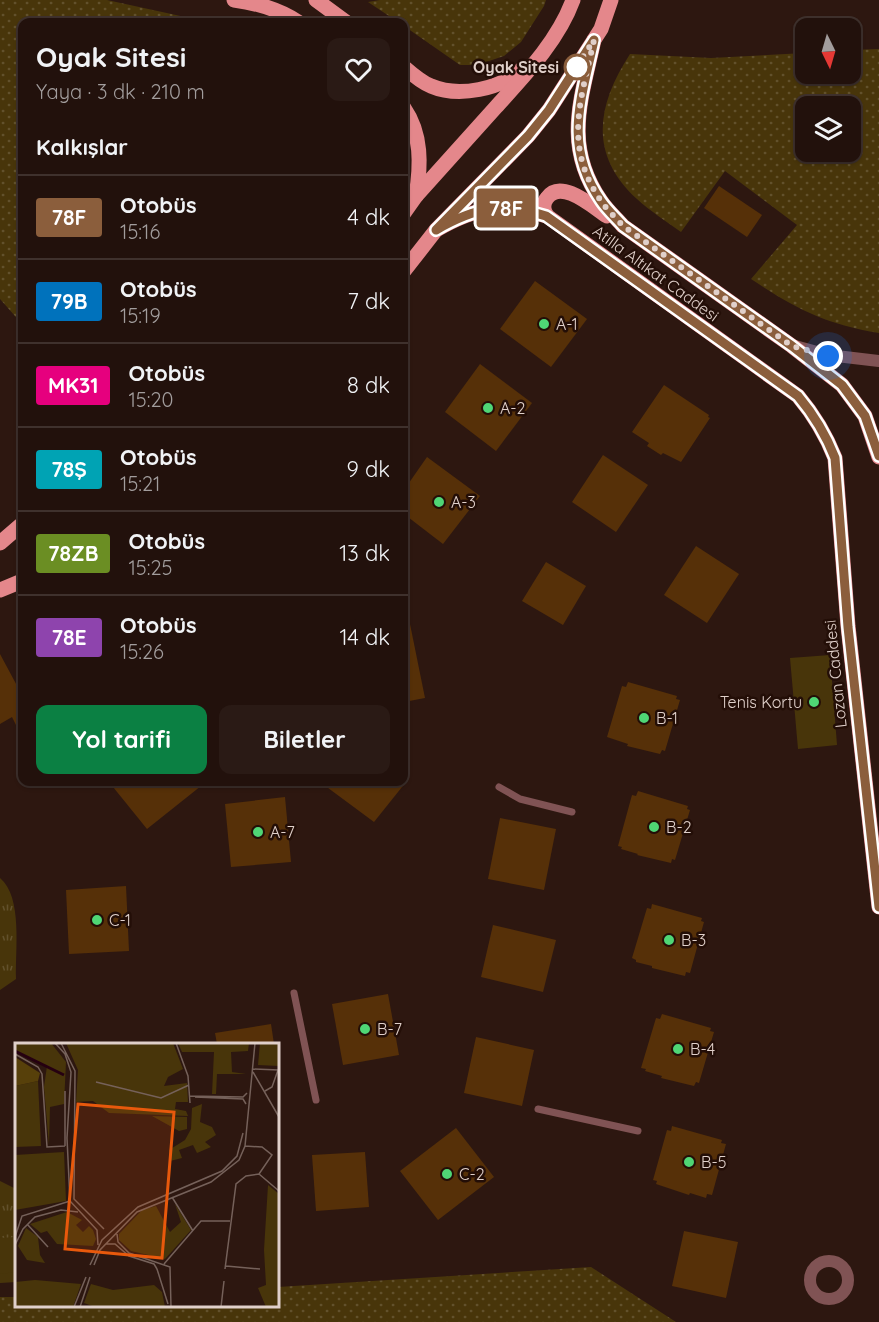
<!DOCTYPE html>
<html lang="tr">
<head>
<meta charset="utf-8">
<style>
  :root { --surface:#22110c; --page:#2a1a15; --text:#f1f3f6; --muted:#a29d9d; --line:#3f312d; --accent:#0b8043 }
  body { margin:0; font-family:Quicksand,sans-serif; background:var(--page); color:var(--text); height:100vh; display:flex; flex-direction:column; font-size:22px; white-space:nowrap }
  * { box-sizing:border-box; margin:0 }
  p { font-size:20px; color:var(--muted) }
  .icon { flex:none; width:33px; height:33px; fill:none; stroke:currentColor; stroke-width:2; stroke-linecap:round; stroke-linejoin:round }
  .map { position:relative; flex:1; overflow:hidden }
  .drawer { position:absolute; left:18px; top:18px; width:390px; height:768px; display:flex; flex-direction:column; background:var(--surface); border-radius:12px; box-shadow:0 2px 4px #0004,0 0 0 2px var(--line) }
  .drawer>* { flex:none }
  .badge { padding:0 12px; border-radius:4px; font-size:21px; line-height:39px }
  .needle { width:39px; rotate:175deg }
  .fabs { position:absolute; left:795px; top:18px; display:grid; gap:12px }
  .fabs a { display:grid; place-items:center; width:66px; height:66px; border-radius:12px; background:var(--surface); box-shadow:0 2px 4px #0004,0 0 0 2px var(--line); font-size:30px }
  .you { position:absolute; width:30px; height:30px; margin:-15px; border:4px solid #fff; border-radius:50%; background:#1a73e8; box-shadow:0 0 0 9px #1a73e833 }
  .map>.badge { position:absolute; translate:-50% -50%; box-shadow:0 0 0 3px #fff }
  h2 { padding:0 18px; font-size:22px; line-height:54px }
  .round { display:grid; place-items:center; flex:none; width:63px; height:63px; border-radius:12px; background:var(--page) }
  .overview { display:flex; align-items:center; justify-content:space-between; height:102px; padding:0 18px }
  h1 { font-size:28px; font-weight:700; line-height:45px }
  .button { display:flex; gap:12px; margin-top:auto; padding:12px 18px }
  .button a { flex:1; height:69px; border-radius:12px; background:var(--accent); color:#fff; font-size:24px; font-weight:700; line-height:69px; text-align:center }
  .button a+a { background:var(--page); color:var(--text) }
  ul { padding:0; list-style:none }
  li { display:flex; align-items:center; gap:18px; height:84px; padding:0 18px; border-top:2px solid var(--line) }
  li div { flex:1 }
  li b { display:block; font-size:22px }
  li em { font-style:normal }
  li .badge { min-width:66px; font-weight:700; text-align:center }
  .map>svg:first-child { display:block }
  .grass { fill:url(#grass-dots); fill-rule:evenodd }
  .park { fill:url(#park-tufts) }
  .pitch { fill:#48350a }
  .building { fill:#563008 }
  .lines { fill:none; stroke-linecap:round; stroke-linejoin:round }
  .service { stroke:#805354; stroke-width:7 }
  .minor { stroke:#805354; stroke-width:12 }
  .tertiary { stroke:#805354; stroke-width:12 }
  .primary { stroke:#e4878b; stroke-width:15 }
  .line-casing { stroke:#fff; stroke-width:14 }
  .line { stroke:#8b5e3c; stroke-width:9 }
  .walk { stroke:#e0d0ca; stroke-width:6; stroke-dasharray:0 10.8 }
  .stop-dot { fill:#fff; stroke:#8b5e3c; stroke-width:3 }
  .poi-dot { fill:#4fd675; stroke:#230e07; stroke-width:2 }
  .labels { text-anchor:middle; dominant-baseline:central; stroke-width:5; stroke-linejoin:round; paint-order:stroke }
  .stop-label { font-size:16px; font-weight:bold; fill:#e0d0ca; stroke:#230e07; text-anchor:end }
  .street-label { font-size:16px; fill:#e0d0ca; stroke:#230e07 }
  .poi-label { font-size:16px; fill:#e0d0ca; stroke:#230e07; text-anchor:start }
  .inset-river { fill:none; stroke:#260011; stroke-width:3 }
  .inset-road { fill:none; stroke:#75615a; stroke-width:1.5 }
  .view { fill:#e8590c; fill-opacity:0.15; stroke:#e8590c; stroke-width:3 }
  .inset-edge { fill:none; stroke:#e0d0ca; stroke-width:3 }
</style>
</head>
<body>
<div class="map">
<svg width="879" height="1322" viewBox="0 0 879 1322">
  <defs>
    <pattern id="grass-dots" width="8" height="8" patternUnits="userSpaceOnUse" patternTransform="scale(1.5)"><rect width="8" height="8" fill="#48350a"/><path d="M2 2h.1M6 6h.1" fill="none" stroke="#62512c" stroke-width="1.8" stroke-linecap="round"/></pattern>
    <pattern id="park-tufts" width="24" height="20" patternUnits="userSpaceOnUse" patternTransform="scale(1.5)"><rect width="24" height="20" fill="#48350a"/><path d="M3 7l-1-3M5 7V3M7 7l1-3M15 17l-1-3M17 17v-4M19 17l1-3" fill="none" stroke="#62512c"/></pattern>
  </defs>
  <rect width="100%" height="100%" fill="#2d1710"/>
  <!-- grass -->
  <g class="grass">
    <polygon points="0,0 107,0 208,22 22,22 22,324 0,299"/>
    <polygon points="380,0 546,0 544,6 521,42 504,56 477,65 460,65 404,26 404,22 398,22 368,2"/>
    <path d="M879,49V333C825,324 796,309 751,279L797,225L725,171L681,232C666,221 650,211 637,199C588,154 597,105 630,54L711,58L805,53L806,74H850L851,50ZM850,106V152H806V106Z"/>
    <polygon points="591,1267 676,1322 0,1322 0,1297 16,1297 16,1306 278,1306 278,1287"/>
  </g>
  <!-- park -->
  <g class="park">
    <path d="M0,878C23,897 15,951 16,979L0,990Z"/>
    <polygon points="0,1181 16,1189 16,1282 0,1283"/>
  </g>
  <!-- pitch -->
  <g class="pitch">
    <polygon points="830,655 837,745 798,749 790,658"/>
    <polygon points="16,1237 16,1272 0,1274 0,1238"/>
  </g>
  <!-- building -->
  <g class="building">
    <polygon points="719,186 762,215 747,237 704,208"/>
    <polygon points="535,281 587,319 551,367 500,329"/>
    <polygon points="480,364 532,403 496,451 445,412"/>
    <polygon points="664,385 709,415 708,417 710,418 681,462 663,453 661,455 647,446 649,443 632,432"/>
    <polygon points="603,455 648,485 616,532 572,502"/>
    <polygon points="427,457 480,496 443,544 404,514 404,490"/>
    <polygon points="696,546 739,574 707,623 664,595"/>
    <polygon points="546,562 586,586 563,625 522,601"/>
    <polygon points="410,624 425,698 404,702 404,625"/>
    <polygon points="0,654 22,695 22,737 12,717 0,724"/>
    <polygon points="628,682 677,696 676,699 680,700 665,751 662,750 660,754 627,746 628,744 607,737 622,686 626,687"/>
    <polygon points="109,782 206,782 147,829"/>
    <polygon points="320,782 406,782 374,822"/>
    <polygon points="638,791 688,806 687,809 690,810 675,860 672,859 671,863 637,855 638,854 621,849 622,847 618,846 632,795 636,796"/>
    <polygon points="285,797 291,862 231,867 225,804"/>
    <polygon points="500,818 556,829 544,890 488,879"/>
    <polygon points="126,886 129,951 69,954 66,890"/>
    <polygon points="652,904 702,918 701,921 704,922 690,973 686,972 685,976 652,968 652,966 636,962 636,960 632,958 647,908 651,909"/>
    <polygon points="493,925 556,940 543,992 481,977"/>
    <polygon points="388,994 399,1055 343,1065 332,1004"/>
    <polygon points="662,1014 711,1028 710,1031 714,1032 699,1083 696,1082 694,1086 661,1078 662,1076 645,1071 646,1069 641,1068 656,1018 660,1019"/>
    <polygon points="271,1024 274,1044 217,1044 215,1033"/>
    <polygon points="476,1037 534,1050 522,1106 464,1093"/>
    <polygon points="672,1126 722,1140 721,1143 726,1144 712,1195 707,1194 706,1198 690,1193 689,1195 656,1184 657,1181 653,1180 667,1130 671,1131"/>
    <polygon points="456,1128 494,1177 438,1220 400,1171"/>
    <polygon points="365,1152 369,1207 316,1211 312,1155"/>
    <polygon points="684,1231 738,1242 726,1298 672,1286"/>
  </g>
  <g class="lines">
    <!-- service -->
    <g class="service">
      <polyline points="499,787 520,799 572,812"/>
      <polyline points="294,993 316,1100"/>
      <polyline points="538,1109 638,1131"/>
    </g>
    <!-- minor -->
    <circle class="minor" cx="829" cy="1280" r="19"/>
    <!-- tertiary -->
    <polyline class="tertiary" points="795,346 828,355 879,361"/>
    <!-- primary -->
    <g class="primary">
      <path d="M234,0C256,3 279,9 298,22"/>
      <polyline points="316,0 346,22"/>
      <path d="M594,40C581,100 563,146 601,201C607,210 616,218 623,226L792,346L842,385L865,416L879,457"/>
      <path d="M404,67C412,74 421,82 431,86C459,98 501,89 522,69"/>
      <path d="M404,108C422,134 421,165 416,196"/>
      <path d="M404,213L416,196C443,166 469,137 496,107C525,75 558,41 573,0"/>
      <path d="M547,216C543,210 542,204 547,198C561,178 593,207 607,216"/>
      <path d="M436,230C476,207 502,202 547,216L798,396C814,415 826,435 835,458L848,626L879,907"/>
      <polyline points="404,271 436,230 528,136 549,110 601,29 611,0"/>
      <polyline points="0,543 22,524"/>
      <polyline points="0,590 22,581"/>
    </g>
  </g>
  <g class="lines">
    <defs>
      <path id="line" d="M879,456L865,416L842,385L792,346L623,226C616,218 607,210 601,201C563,146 581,100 594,40L549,110L528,136L436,230C476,207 502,202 546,216L798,396C814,415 826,435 835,458L848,627L879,907"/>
    </defs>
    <!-- line casing -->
    <use href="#line" class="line-casing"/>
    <!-- line -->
    <use href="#line" class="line"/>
    <!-- walk -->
    <path class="walk" d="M577,67L571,75L594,40C581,100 563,146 601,201C607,210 616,218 623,226L792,346L828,356"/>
  </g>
  <!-- markers -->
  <circle class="stop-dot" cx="577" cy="67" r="12"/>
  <g class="poi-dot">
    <circle cx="544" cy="324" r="6"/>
    <circle cx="488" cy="408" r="6"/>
    <circle cx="439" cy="502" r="6"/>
    <circle cx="814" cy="702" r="6"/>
    <circle cx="644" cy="718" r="6"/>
    <circle cx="654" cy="827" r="6"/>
    <circle cx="258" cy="832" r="6"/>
    <circle cx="97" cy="920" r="6"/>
    <circle cx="669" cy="940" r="6"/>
    <circle cx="365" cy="1029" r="6"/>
    <circle cx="678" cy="1049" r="6"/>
    <circle cx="689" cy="1162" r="6"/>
    <circle cx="447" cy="1174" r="6"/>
  </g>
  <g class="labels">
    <!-- stop labels -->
    <g class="stop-label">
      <text x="559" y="67">Oyak Sitesi</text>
    </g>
    <!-- street labels -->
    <g class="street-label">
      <text transform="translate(656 273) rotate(36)">Atilla Altıkat Caddesi</text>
      <text transform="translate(835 674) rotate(-96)">Lozan Caddesi</text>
    </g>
    <!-- poi labels -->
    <g class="poi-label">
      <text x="556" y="324">A-1</text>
      <text x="500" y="408">A-2</text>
      <text x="451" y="502">A-3</text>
      <text x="802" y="702" text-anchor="end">Tenis Kortu</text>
      <text x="656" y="718">B-1</text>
      <text x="666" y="827">B-2</text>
      <text x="270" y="832">A-7</text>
      <text x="109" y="920">C-1</text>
      <text x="681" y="940">B-3</text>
      <text x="377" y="1029">B-7</text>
      <text x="690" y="1049">B-4</text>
      <text x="701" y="1162">B-5</text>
      <text x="459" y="1174">C-2</text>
    </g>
  </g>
  <!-- overview -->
  <g transform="translate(15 1043)">
    <rect width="264" height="264" fill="#2d1710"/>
    <path d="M0,0H36L51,19L49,61L35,64L34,102L29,44L32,23L0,8ZM51,0H158L168,26L153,34L149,43L172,40L173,59H161L160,66L171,68L173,73L94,70L78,58L61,59L63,27ZM163,0H234L233,8L216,9L217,29L231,31H202L201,51H197L199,9H167ZM23,38L26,103L0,104V43ZM49,109L51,158L0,167V112ZM160,161L176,187L150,216L116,208L104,197V191L127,167L141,163L155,189L166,179ZM52,169L67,177L61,182L68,189L74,183L78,187L81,196L78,203L42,201L32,188L26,190L15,181ZM11,185L23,194L25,212L30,220L12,217L3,203ZM20,237L66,241L58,264H0V239ZM76,241L98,247L139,242L147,249L150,264H80L69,260Z" fill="#48350a"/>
    <path d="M0,14L25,30L23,38L0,43Z" fill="#57400a"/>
    <path d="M187,61L185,79L197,84L201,92L190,99L196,104L182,110L178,102L164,107L167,115L155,118L154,107L170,97L176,86L177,65ZM137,73L172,74V86L164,88ZM253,142L264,151V264H251L243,245L251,242L249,207Z" fill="#48350a"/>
    <path d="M245,0H264V23L243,22Z" fill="#48350a"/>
    <path class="inset-river" d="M0,8L49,32"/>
    <path class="inset-road" d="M40,0L50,11L56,29L52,95L55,158L82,187L83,202M46,0L60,28L59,156L89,186M161,0L173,33L175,60M0,11L23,24L27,31L32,104L50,103M237,26L264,27M238,29L264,74M81,39L146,55L174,42M250,48L257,44L263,27M174,53L228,54L232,50M180,54L228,56L231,61M50,103V48M230,103L247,104L257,112L244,131M157,154L178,188M12,181L33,204M102,191L103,199L114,210L155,224L156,264M0,194L7,173L55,158M91,201H100L114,213L139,221L142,226M0,202L8,186L20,174L46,167L63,169M149,221L186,178H215M75,222L87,197L123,164L207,128L222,113L228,90M79,222L85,207L122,169L196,139L224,117L230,103L240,0M211,223L245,226M142,226L153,261M210,226L221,141L231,133L244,131L264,148M59,264L71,234M65,264L75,234M206,264L209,238"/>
    <path class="view" d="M63,61L159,69L147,215L50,206Z"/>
    <rect width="264" height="264" class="inset-edge"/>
  </g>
</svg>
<div class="fabs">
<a><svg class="needle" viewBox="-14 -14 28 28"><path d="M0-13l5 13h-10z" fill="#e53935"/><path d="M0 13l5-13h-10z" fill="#a29d9d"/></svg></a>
<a><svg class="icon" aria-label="layers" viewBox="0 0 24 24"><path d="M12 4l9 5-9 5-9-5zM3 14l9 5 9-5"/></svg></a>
</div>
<div class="you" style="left:828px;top:356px"></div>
<b class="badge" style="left:506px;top:208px;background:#8b5e3c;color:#fff">78F</b>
<section class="drawer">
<div class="overview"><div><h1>Oyak Sitesi</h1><p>Yaya · 3 dk · 210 m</p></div><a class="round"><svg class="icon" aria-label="heart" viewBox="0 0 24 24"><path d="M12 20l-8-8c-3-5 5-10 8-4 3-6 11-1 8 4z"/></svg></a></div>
<h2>Kalkışlar</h2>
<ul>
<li><span class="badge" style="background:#8b5e3c;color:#fff">78F</span><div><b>Otobüs</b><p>15:16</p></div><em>4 dk</em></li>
<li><span class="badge" style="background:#0072bc;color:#fff">79B</span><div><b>Otobüs</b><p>15:19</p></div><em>7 dk</em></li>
<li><span class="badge" style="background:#e6007e;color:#fff">MK31</span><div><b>Otobüs</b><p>15:20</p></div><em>8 dk</em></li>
<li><span class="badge" style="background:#00a3b4;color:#fff">78Ş</span><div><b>Otobüs</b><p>15:21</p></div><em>9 dk</em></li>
<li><span class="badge" style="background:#6b8e23;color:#fff">78ZB</span><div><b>Otobüs</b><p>15:25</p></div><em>13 dk</em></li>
<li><span class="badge" style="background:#8e44ad;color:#fff">78E</span><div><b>Otobüs</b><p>15:26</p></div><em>14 dk</em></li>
</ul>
<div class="button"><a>Yol tarifi</a><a>Biletler</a></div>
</section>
</div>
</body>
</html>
